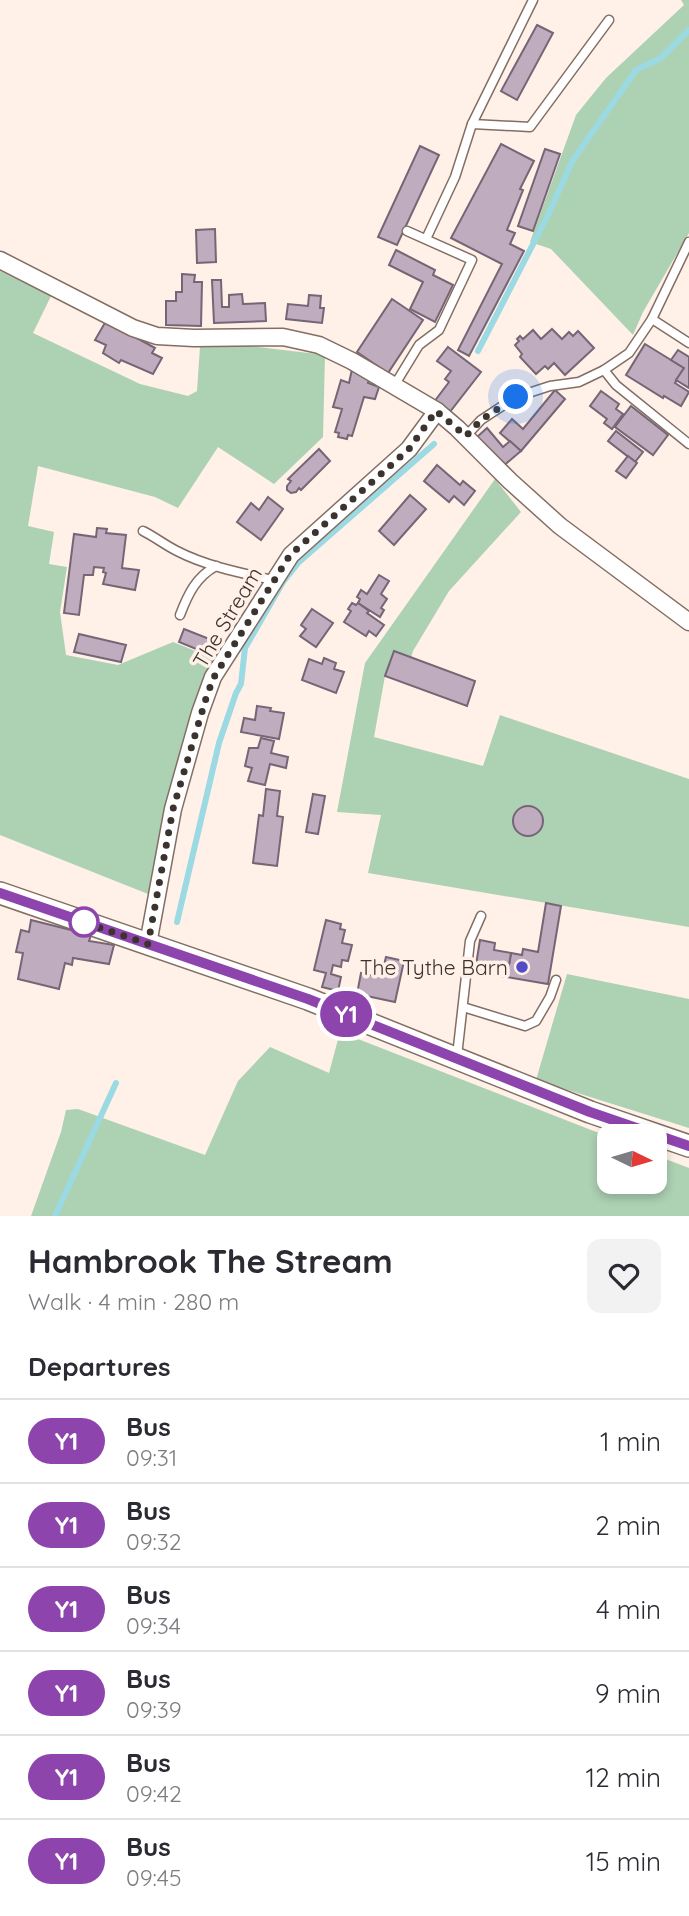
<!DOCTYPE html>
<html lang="en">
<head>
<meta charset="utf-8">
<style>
  :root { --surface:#fff; --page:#f2f2f3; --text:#2b2b33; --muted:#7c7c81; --line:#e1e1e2 }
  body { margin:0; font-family:Quicksand,sans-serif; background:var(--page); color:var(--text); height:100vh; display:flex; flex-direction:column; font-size:26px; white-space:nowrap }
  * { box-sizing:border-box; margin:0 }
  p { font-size:23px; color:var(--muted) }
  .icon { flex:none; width:38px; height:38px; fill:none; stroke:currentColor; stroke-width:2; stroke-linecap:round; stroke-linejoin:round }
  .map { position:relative; height:1216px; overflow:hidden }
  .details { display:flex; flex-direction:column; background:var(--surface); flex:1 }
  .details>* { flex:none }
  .badge { padding:0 14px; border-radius:23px; font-size:24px; line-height:46px }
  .needle { width:46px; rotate:95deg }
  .buttons { position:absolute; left:597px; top:1124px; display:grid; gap:14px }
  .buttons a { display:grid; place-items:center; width:70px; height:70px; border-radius:14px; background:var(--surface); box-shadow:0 4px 10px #0003; font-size:35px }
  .you { position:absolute; width:35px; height:35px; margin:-18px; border:5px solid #fff; border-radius:50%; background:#1a73e8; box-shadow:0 0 0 10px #1a73e833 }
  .map>.badge { position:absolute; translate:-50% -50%; box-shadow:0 0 0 4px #fff }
  h2 { padding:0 28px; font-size:26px; line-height:63px }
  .round { display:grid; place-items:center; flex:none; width:74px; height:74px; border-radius:14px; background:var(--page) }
  .summary { display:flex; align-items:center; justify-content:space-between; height:119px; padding:0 28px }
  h1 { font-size:33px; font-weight:700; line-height:52px }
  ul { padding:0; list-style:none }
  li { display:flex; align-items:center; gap:21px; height:84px; padding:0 28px; border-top:2px solid var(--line) }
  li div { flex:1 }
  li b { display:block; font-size:26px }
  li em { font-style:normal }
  li .badge { min-width:77px; font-weight:700; text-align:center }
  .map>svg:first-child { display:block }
  .green { fill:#add1b3 }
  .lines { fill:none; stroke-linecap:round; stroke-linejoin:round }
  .stream { stroke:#9bdae2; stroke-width:6 }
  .building { fill:#bfadbf; stroke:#756575; stroke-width:2 }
  .lane-casing { stroke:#836e63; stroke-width:11 }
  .street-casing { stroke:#836e63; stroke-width:19 }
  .secondary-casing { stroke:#836e63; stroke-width:24 }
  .lane { stroke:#fff; stroke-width:8 }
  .street { stroke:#fff; stroke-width:16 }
  .secondary { stroke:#fff; stroke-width:21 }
  .line-casing { stroke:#fff; stroke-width:16 }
  .line { stroke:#8e44ad; stroke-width:10 }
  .walk { stroke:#3d332e; stroke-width:7; stroke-dasharray:0 12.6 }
  .stop-dot { fill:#fff; stroke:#8e44ad; stroke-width:3.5 }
  .poi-dot { fill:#524dc4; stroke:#fff0e8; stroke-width:2.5 }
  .labels { text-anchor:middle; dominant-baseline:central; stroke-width:7; stroke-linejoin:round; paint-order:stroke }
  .street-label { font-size:21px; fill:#3d332e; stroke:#fff0e8 }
  .poi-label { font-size:21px; fill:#3d332e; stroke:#fff0e8; text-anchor:end }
</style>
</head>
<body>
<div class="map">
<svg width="689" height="1216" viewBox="0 0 689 1216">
  <rect width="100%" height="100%" fill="#fff0e8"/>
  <!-- green -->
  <g class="green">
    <polygon points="681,0 689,0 689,233 643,312 633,335 551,249 530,242 576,115 606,78 684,5"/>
    <polygon points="0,271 51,296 33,333 140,384 188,396 197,391 200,347 249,346 325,355 323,437 274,484 218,447 178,508 155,497 38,466 28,526 54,532 49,564 67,567 60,612 66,655 118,665 173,642 213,658 201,692 153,896 0,835"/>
    <polygon points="495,479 521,512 449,591 413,651 411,658 394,652 385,676 374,737 483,766 500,715 689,779 689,927 368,873 381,815 337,812 365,663"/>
    <polygon points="567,974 689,999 689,1128 536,1080"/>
    <polygon points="340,1032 609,1137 609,1181 654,1181 655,1155 689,1168 689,1216 31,1216 61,1132 66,1110 78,1109 205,1155 238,1081 270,1047 329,1073"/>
  </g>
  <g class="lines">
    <!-- stream -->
    <g class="stream">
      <polyline points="478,351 547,217 573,160 636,70 661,58 689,30"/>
      <polyline points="177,922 219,743 236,693 241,684 245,648 283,582 299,562 434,444"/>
      <polyline points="55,1216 116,1083"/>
    </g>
  </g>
  <!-- building -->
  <g class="building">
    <polygon points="537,25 553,33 517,100 501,91"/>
    <polygon points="501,144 534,161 520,189 523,190 507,230 515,233 510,244 524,251 469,356 458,350 502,264 451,238"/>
    <polygon points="420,146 439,155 397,245 378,237"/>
    <polygon points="545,149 560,154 533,231 518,226"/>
    <polygon points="215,229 216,262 197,263 196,230"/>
    <polygon points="396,250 435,270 433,275 453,285 435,322 410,309 423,282 389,265"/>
    <polygon points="182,274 195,275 194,282 202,282 201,326 166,325 166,301 176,301 176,292 182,292"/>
    <polygon points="212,280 221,280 222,307 229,307 229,295 242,294 243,304 265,303 266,321 214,323"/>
    <polygon points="309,295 321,296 320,308 324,308 322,323 286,319 288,304 308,306"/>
    <polygon points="392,299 423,320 388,373 357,352"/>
    <polygon points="106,321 155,348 152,353 162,358 153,374 121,360 119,363 103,353 106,345 95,340"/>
    <polygon points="552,329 562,339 569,332 573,336 578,331 594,348 565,375 554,363 548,369 545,366 536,374 520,357 522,354 515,345 519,341 517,339 520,336 523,339 533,330 541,339"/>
    <polygon points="645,344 684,368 675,383 689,392 681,406 664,396 663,398 626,375"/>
    <polygon points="448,347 481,372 449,413 434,402 449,382 445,379 451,371 437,361"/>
    <polygon points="678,350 689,357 689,388 676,380 684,368 671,360"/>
    <polygon points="352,369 370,376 368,383 379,387 375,399 364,397 352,436 348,435 347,439 338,437 339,433 335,432 342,409 333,407 341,380 349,383"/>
    <polygon points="555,390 565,399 521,451 500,433 512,419 523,429"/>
    <polygon points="601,391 619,404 616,409 623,414 612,429 604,423 607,419 590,406"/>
    <polygon points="631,406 668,435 653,455 615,427"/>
    <polygon points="487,428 503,447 510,441 521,451 502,467 477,437"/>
    <polygon points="616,431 643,452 635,462 608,441"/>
    <polygon points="319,449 330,461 301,490 299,488 296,492 291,493 287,490 287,486 291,481 288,479"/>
    <polygon points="628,456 637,463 626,478 616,471"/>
    <polygon points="437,465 460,485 463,481 475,491 464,505 454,496 449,502 424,481"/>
    <polygon points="410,495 426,509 394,545 379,531"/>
    <polygon points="268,497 283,509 261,540 237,522 251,503 259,510"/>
    <polygon points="97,528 107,529 106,533 126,535 122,568 139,570 135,590 103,584 106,573 103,572 104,568 94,567 93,575 84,575 79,615 64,613 74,534 96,537"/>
    <polygon points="379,575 389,581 381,594 387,599 381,608 384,610 380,617 358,603 360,599 357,597 361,590 367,594"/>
    <polygon points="352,603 356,605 358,603 369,611 367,613 384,625 376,636 369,631 366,636 344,622 351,611 348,609"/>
    <polygon points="312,609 333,623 316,647 300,636 306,629 301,625"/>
    <polygon points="184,629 212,640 206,653 179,642"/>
    <polygon points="79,634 126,645 121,662 74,652"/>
    <polygon points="394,651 475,681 467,706 385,676"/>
    <polygon points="324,658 336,663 334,669 344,672 336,693 302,680 309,659 322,664"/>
    <polygon points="257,706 271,708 270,711 284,713 279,739 241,732 244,718 255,720"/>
    <polygon points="261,738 274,741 271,753 288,757 286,768 270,764 265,785 248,781 252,768 245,766 249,748 258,748"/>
    <polygon points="266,789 280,791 277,816 283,817 277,866 253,863 259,815 263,816"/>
    <polygon points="313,794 325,796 318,834 306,832"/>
    <circle cx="528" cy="821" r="15"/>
    <polygon points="546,903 561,906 548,984 507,977 511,953 522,955 523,949 538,952"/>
    <polygon points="31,920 91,935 89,941 114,945 109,964 73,958 72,965 65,963 59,989 18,979 23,953 16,952 21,930 29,932"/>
    <polygon points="326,920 341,924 340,929 345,930 342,943 352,945 348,961 342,960 341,967 333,965 331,974 341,977 338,991 322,987 326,973 314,970"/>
    <polygon points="480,940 495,943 494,950 511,953 507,977 475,971"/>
    <polygon points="386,957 404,961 395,1002 357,994 361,973 374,976 376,968 383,969"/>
  </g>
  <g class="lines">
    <defs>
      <g id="lane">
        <polyline points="472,124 530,127 609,20"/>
        <polyline points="426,239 455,177 472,124 533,0"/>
        <polyline points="652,319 689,343"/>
        <polyline points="604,370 616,385 689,444"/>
        <polyline points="394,386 419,345 439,330 472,260 407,231"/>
        <polyline points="466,436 481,420 516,397 550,386 579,382 604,370 629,353 652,319 689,242"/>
        <path d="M143,531C155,537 165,545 177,551C206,566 241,573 273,580"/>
        <path d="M180,615C188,594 196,577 216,566"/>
        <polyline points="463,1007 525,1026 536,1021 550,997 556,980"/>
        <polyline points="457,1056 470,941 481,916"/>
      </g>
      <g id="street">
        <polyline points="0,260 133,328 157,336 194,338 283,337 319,345 352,361 437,411 457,428 510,481 560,526 689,622"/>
        <polyline points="148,944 173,809 200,713 213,677 291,555 409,449 437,411"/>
      </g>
      <polyline id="secondary" points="0,893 308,999 590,1112 689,1146"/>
    </defs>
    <!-- lane casing -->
    <use href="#lane" class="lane-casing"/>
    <!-- street casing -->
    <use href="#street" class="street-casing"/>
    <!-- secondary casing -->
    <use href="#secondary" class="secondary-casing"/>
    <!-- lane -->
    <use href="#lane" class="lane"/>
    <!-- street -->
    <use href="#street" class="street"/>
    <!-- secondary -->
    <use href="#secondary" class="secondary"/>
  </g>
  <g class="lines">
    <defs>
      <polyline id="line" points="0,893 308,999 590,1112 689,1146"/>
    </defs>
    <!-- line casing -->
    <use href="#line" class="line-casing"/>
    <!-- line -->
    <use href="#line" class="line"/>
    <!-- walk -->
    <polyline class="walk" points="84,922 74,919 148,944 173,809 207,695 214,677 290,555 409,449 436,411 466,436 481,420 516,397"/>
  </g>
  <!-- markers -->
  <circle class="stop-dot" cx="84" cy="922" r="14"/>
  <circle class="poi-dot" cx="522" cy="967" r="7"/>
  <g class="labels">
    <!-- street labels -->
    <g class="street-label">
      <text transform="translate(227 617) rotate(-59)">The Stream</text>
    </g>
    <!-- poi labels -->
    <g class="poi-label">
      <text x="508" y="967">The Tythe Barn</text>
    </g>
  </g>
</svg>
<div class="buttons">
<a><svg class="needle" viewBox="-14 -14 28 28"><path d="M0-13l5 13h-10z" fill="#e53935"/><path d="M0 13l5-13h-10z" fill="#7c7c81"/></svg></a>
</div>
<div class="you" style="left:516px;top:397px"></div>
<b class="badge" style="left:346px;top:1014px;background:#8e44ad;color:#fff">Y1</b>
</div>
<section class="details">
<div class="summary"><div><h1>Hambrook The Stream</h1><p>Walk · 4 min · 280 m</p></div><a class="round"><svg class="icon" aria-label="heart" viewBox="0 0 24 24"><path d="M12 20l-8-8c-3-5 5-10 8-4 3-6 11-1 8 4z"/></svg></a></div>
<h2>Departures</h2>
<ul>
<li><span class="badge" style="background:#8e44ad;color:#fff">Y1</span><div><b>Bus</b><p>09:31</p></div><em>1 min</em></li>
<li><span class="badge" style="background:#8e44ad;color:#fff">Y1</span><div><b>Bus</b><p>09:32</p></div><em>2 min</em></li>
<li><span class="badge" style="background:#8e44ad;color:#fff">Y1</span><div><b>Bus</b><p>09:34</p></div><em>4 min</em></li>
<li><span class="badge" style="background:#8e44ad;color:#fff">Y1</span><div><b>Bus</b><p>09:39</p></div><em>9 min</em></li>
<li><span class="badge" style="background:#8e44ad;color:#fff">Y1</span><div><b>Bus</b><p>09:42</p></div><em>12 min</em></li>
<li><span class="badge" style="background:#8e44ad;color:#fff">Y1</span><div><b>Bus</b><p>09:45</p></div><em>15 min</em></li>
</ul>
</section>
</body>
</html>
